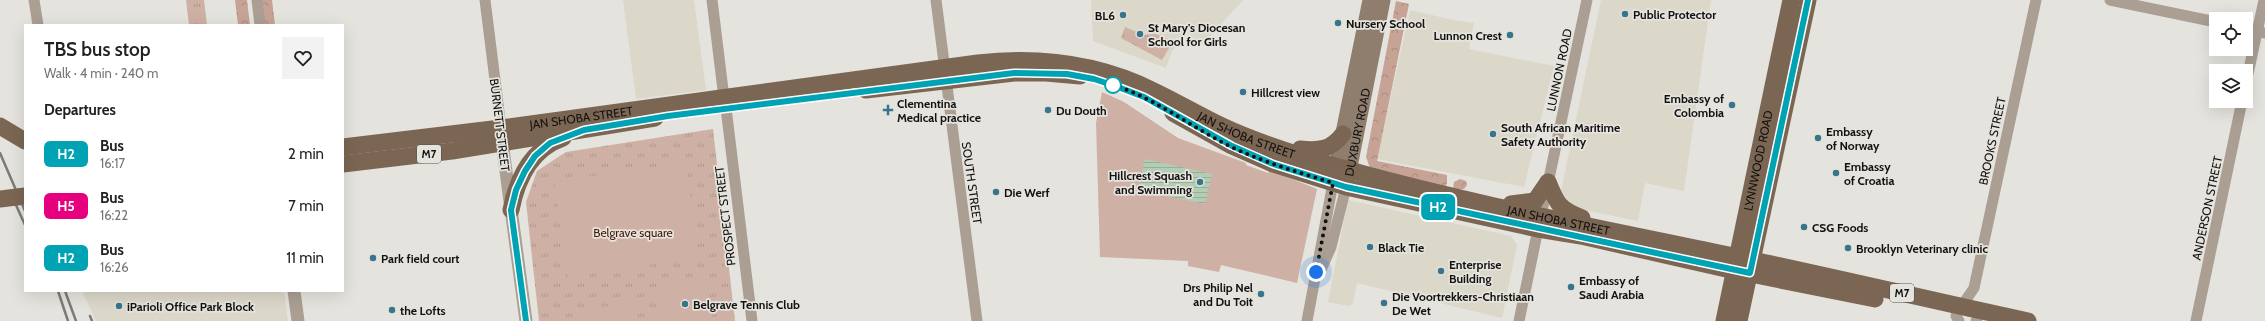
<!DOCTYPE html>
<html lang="en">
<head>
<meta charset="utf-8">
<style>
  :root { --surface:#fff; --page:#f2f2f2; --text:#202124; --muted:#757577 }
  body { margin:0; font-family:Cabin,sans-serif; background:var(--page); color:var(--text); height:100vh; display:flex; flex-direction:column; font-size:15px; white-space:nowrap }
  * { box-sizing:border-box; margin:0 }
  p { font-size:13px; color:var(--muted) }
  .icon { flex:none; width:22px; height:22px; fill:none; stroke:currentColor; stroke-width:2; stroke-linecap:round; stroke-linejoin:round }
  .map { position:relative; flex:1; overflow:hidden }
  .panel { position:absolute; left:24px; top:24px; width:320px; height:268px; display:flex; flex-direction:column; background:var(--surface); border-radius:0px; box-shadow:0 4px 16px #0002 }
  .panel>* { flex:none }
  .badge { padding:0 8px; border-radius:6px; font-size:14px; line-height:26px }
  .controls { position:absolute; left:2209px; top:12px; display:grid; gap:8px }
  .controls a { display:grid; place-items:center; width:44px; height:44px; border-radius:0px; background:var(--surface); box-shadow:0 4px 16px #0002; font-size:20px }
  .you { position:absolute; width:20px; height:20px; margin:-10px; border:3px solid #fff; border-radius:50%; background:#1a73e8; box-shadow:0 0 0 6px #1a73e833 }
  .map>.badge { position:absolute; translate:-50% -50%; box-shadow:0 0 0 2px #fff }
  h2 { padding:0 20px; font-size:15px; line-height:36px }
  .round { display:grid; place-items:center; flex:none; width:42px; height:42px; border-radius:0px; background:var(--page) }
  .head { display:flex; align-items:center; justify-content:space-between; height:68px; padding:0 20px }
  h1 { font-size:19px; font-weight:600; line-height:30px }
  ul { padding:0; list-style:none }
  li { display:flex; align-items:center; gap:12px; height:52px; padding:0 20px }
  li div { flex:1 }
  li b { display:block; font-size:15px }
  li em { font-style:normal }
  li .badge { min-width:44px; font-weight:700; text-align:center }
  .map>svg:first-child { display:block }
  .built { fill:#dbd7c9 }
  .grass { fill:url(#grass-tufts) }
  .forest { fill:url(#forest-crowns) }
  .pitch { fill:#cfb0a5 }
  .water { fill:url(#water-rules) }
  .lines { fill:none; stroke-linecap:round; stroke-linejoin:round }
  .minor { stroke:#ab9f94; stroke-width:11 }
  .tertiary { stroke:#ab9f94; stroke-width:13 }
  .secondary { stroke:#8f7e6e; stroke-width:15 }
  .primary { stroke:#7b6653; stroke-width:17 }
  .rail { stroke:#7d7b77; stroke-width:2.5 }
  .primary-bridge { stroke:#7b6653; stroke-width:17 }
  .line-casing { stroke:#fff; stroke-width:9 }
  .line { stroke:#00a3b4; stroke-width:6 }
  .walk { stroke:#131210; stroke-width:4; stroke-dasharray:0 7.2 }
  .poi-dot { fill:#38758c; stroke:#e5e3dd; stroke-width:1.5 }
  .stop-dot { fill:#fff; stroke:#00a3b4; stroke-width:2 }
  .labels { text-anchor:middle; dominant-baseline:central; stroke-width:3.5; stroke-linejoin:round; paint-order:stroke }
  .shield { fill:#e5e3dd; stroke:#52514e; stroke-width:1 }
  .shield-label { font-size:11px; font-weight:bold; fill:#131210 }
  .poi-label { font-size:12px; font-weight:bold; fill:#131210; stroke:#e5e3dd; text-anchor:start }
  .street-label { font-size:12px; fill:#131210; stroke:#e5e3dd }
  .park-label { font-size:12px; fill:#481a08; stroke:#e5e3dd }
</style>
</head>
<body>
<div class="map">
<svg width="2265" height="321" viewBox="0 0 2265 321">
  <defs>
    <pattern id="grass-tufts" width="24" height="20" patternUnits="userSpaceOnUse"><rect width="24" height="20" fill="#cfb0a5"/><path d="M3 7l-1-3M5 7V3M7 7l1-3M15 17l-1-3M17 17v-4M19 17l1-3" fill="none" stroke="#b1968d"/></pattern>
    <pattern id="forest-crowns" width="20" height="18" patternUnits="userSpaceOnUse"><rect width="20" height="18" fill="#c7a396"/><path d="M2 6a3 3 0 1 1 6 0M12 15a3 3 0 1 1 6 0" fill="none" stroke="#aa8b80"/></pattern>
    <pattern id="water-rules" width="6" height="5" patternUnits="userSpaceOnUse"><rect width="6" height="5" fill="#b2cdb3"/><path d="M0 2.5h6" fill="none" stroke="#98af99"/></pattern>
  </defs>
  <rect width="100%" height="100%" fill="#e5e3dd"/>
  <!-- built -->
  <g class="built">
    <polygon points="623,0 694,0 706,90 636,99"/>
    <polygon points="1091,0 1243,0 1202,45 1188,33 1172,51 1166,68 1093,41"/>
    <polygon points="1601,0 1711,0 1684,191 1645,183 1638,221 1565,206 1560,196"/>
    <polygon points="1410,10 1453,20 1474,23 1469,49 1554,66 1524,187 1377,159"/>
    <polygon points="1348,200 1511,236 1517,245 1502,318 1357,283 1353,303 1349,306 1328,302"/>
    <polygon points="82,291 284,291 288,321 96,321"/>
  </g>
  <!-- grass -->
  <g class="grass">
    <polygon points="186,0 204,0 207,25 189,25"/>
    <polygon points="1125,27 1143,35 1155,34 1173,41 1162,60 1121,38"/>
    <polygon points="713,129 735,321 539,321 526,202 537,171 566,152"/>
  </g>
  <!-- forest -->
  <g class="forest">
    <polygon points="235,0 247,0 250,25 238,25"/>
    <polygon points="261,0 272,0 275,25 264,25"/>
    <polygon points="1396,1 1409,4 1377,161 1447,175 1447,183 1444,190 1370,168 1366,157"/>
    <polygon points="1460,179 1466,181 1467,185 1464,189 1453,189 1454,182"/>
  </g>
  <!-- pitch -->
  <g class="pitch">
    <polygon points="1102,92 1124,102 1178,138 1246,163 1246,165 1268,173 1270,170 1317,189 1297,283 1221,265 1219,272 1188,266 1188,261 1100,257 1096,123"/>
    <polygon points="685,162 699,257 568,277 554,182"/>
    <polygon points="707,279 712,321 662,321 657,286"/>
    <polygon points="633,303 635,321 584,321 582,309"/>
  </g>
  <!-- water -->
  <polygon class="water" points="1145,159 1212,174 1205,204 1138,190"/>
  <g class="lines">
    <!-- minor -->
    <g class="minor">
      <polyline points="34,0 38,25"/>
      <polyline points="257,0 260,25"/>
      <polyline points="485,0 501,128"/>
      <polyline points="712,0 724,98"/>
      <polyline points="936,0 977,321"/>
      <polyline points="2110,0 2216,22"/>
      <polyline points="2246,29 2264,33"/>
      <polyline points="2246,83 2264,0"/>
      <polyline points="726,108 752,321"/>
      <polyline points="1541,216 1587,0"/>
      <polyline points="1319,274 1331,247 1346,187"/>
      <polyline points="1961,307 1974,288 2036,0"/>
      <polyline points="1956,316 1959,321"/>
      <polyline points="1307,321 1333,183"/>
      <polyline points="1519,321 1538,229"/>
      <polyline points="1976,321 1977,320"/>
      <polyline points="2196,321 2242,101"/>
    </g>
    <!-- tertiary -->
    <g class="tertiary">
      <polyline points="501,134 526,321"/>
      <polyline points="294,291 298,321"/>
    </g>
    <!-- secondary -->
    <g class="secondary">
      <polyline points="1334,177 1370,0"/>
      <path id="s1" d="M1346,187L1383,0"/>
    </g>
    <!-- primary -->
    <g class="primary">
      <polyline points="866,90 1014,73 1046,73 1080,76"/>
      <polyline points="1173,113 1232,146 1273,164 1346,187 1538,229 1581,236 1726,269 1875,299"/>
      <polyline points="0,126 25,141"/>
      <path id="s2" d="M343,147L501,128L978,63C1040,56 1098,63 1154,91C1177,102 1199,115 1222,126C1258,143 1297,155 1335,166C1461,202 1591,226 1719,253C1822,274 1925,299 2028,321"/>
      <path d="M1300,149C1319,151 1331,150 1343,134"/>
      <polyline points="343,164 452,151 655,118"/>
      <path d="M1548,182C1557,204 1559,209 1582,218"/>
      <polyline points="1511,204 1535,201 1548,182"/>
      <path d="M511,210C517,179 531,149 563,138"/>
      <path id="s3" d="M1724,321L1791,0"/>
      <polyline points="1739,321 1808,0"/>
    </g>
    <!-- rail -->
    <g class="rail">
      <polyline points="0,153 25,211"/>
      <polyline points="16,205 25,225"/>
      <polyline points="58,291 68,321"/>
      <polyline points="65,291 76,321"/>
      <polyline points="90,316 92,321"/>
    </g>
    <!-- primary-bridge -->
    <polyline class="primary-bridge" points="0,199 25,196"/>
  </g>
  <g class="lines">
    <defs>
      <polyline id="line" points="526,321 511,210 516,190 525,171 535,156 550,143 584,130 668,116 1014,73 1067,74 1094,79 1118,87 1144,97 1232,146 1273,164 1346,187 1750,273 1808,0"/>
    </defs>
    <!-- line casing -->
    <use href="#line" class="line-casing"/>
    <!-- line -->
    <use href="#line" class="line"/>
    <!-- walk -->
    <path class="walk" d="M1113,85C1151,97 1182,120 1216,139C1252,159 1294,171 1333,183L1316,272"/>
  </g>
  <!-- markers -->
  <g class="poi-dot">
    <circle cx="1625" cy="14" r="4"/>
    <circle cx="1123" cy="15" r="4"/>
    <circle cx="1338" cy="23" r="4"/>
    <circle cx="1140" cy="34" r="4"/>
    <circle cx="1510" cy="35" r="4"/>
    <circle cx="1243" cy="92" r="4"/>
    <circle cx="1732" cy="105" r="4"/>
    <path d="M886 104h4v4h4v4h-4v4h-4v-4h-4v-4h4z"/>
    <circle cx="1048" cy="110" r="4"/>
    <circle cx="1493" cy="134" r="4"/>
    <circle cx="1818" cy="138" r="4"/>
    <circle cx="1836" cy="173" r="4"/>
    <circle cx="1200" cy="182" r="4"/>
    <circle cx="996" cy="192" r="4"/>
    <circle cx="1804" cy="227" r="4"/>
    <circle cx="1370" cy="247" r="4"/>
    <circle cx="1848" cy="248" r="4"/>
    <circle cx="373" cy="258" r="4"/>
    <circle cx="1441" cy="271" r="4"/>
    <circle cx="1571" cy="287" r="4"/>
    <circle cx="1261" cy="294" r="4"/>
    <circle cx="1384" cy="303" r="4"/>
    <circle cx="685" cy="304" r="4"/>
    <circle cx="119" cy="306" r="4"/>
    <circle cx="392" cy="310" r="4"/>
  </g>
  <circle class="stop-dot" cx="1113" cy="85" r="8"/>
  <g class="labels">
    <!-- shield labels -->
    <g class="shield">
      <rect x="417" y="145" width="24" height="18" rx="3"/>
      <rect x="1890" y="284" width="24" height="18" rx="3"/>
    </g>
    <g class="shield-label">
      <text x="429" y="154">M7</text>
      <text x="1902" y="293">M7</text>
    </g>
    <!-- poi labels -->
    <g class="poi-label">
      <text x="1633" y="14">Public Protector</text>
      <text x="1115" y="15" text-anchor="end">BL6</text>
      <text x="1346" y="23">Nursery School</text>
      <text x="1148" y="27">St Mary's Diocesan<tspan x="1148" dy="14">School for Girls</tspan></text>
      <text x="1502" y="35" text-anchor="end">Lunnon Crest</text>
      <text x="1251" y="92">Hillcrest view</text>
      <text x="1724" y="98" text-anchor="end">Embassy of<tspan x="1724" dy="14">Colombia</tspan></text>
      <text x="897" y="103">Clementina<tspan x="897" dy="14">Medical practice</tspan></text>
      <text x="1056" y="110">Du Douth</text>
      <text x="1501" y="127">South African Maritime<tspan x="1501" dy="14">Safety Authority</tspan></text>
      <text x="1826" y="131">Embassy<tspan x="1826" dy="14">of Norway</tspan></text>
      <text x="1844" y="166">Embassy<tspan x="1844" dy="14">of Croatia</tspan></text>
      <text x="1192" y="175" text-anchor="end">Hillcrest Squash<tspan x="1192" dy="14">and Swimming</tspan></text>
      <text x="1004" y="192">Die Werf</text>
      <text x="1812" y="227">CSG Foods</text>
      <text x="1378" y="247">Black Tie</text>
      <text x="1856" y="248">Brooklyn Veterinary clinic</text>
      <text x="381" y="258">Park field court</text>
      <text x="1449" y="264">Enterprise<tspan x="1449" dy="14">Building</tspan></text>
      <text x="1579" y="280">Embassy of<tspan x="1579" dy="14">Saudi Arabia</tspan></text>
      <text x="1253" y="287" text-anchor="end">Drs Philip Nel<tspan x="1253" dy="14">and Du Toit</tspan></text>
      <text x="1392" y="296">Die Voortrekkers-Christiaan<tspan x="1392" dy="14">De Wet</tspan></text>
      <text x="693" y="304">Belgrave Tennis Club</text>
      <text x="127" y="306">iParioli Office Park Block</text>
      <text x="400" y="310">the Lofts</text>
    </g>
    <!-- street labels -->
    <g class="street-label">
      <text transform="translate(1559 70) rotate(-78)">LUNNON ROAD</text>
      <text stroke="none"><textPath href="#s2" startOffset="240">JAN SHOBA STREET</textPath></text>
      <text transform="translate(500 125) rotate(83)">BURNETT STREET</text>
      <text stroke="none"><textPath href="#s1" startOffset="56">DUXBURY ROAD</textPath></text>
      <text stroke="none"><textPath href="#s2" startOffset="924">JAN SHOBA STREET</textPath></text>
      <text transform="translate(1992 141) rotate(-78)">BROOKS STREET</text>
      <text stroke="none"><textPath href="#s3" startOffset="164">LYNNWOOD ROAD</textPath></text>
      <text transform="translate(972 183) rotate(82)">SOUTH STREET</text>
      <text transform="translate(2207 208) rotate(-78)">ANDERSON STREET</text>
      <text transform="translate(725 216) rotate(-97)">PROSPECT STREET</text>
      <text stroke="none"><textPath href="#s2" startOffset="1248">JAN SHOBA STREET</textPath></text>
    </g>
    <!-- park labels -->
    <g class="park-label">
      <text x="633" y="232">Belgrave square</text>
    </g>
  </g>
</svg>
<div class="controls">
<a><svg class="icon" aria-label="locate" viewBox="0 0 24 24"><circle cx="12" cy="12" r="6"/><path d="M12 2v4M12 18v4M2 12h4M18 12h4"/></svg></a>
<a><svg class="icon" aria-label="layers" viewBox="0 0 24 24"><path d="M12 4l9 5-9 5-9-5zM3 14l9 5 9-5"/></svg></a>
</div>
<div class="you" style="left:1316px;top:272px"></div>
<b class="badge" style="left:1438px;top:207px;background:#00a3b4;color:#fff">H2</b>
<section class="panel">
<div class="head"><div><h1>TBS bus stop</h1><p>Walk · 4 min · 240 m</p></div><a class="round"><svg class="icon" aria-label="heart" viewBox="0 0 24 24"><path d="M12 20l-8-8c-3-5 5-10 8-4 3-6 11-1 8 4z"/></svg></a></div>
<h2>Departures</h2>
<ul>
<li><span class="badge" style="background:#00a3b4;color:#fff">H2</span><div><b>Bus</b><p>16:17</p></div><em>2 min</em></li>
<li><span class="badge" style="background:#e6007e;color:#fff">H5</span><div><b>Bus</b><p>16:22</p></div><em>7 min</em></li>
<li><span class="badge" style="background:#00a3b4;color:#fff">H2</span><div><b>Bus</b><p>16:26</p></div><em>11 min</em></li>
</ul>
</section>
</div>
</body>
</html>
